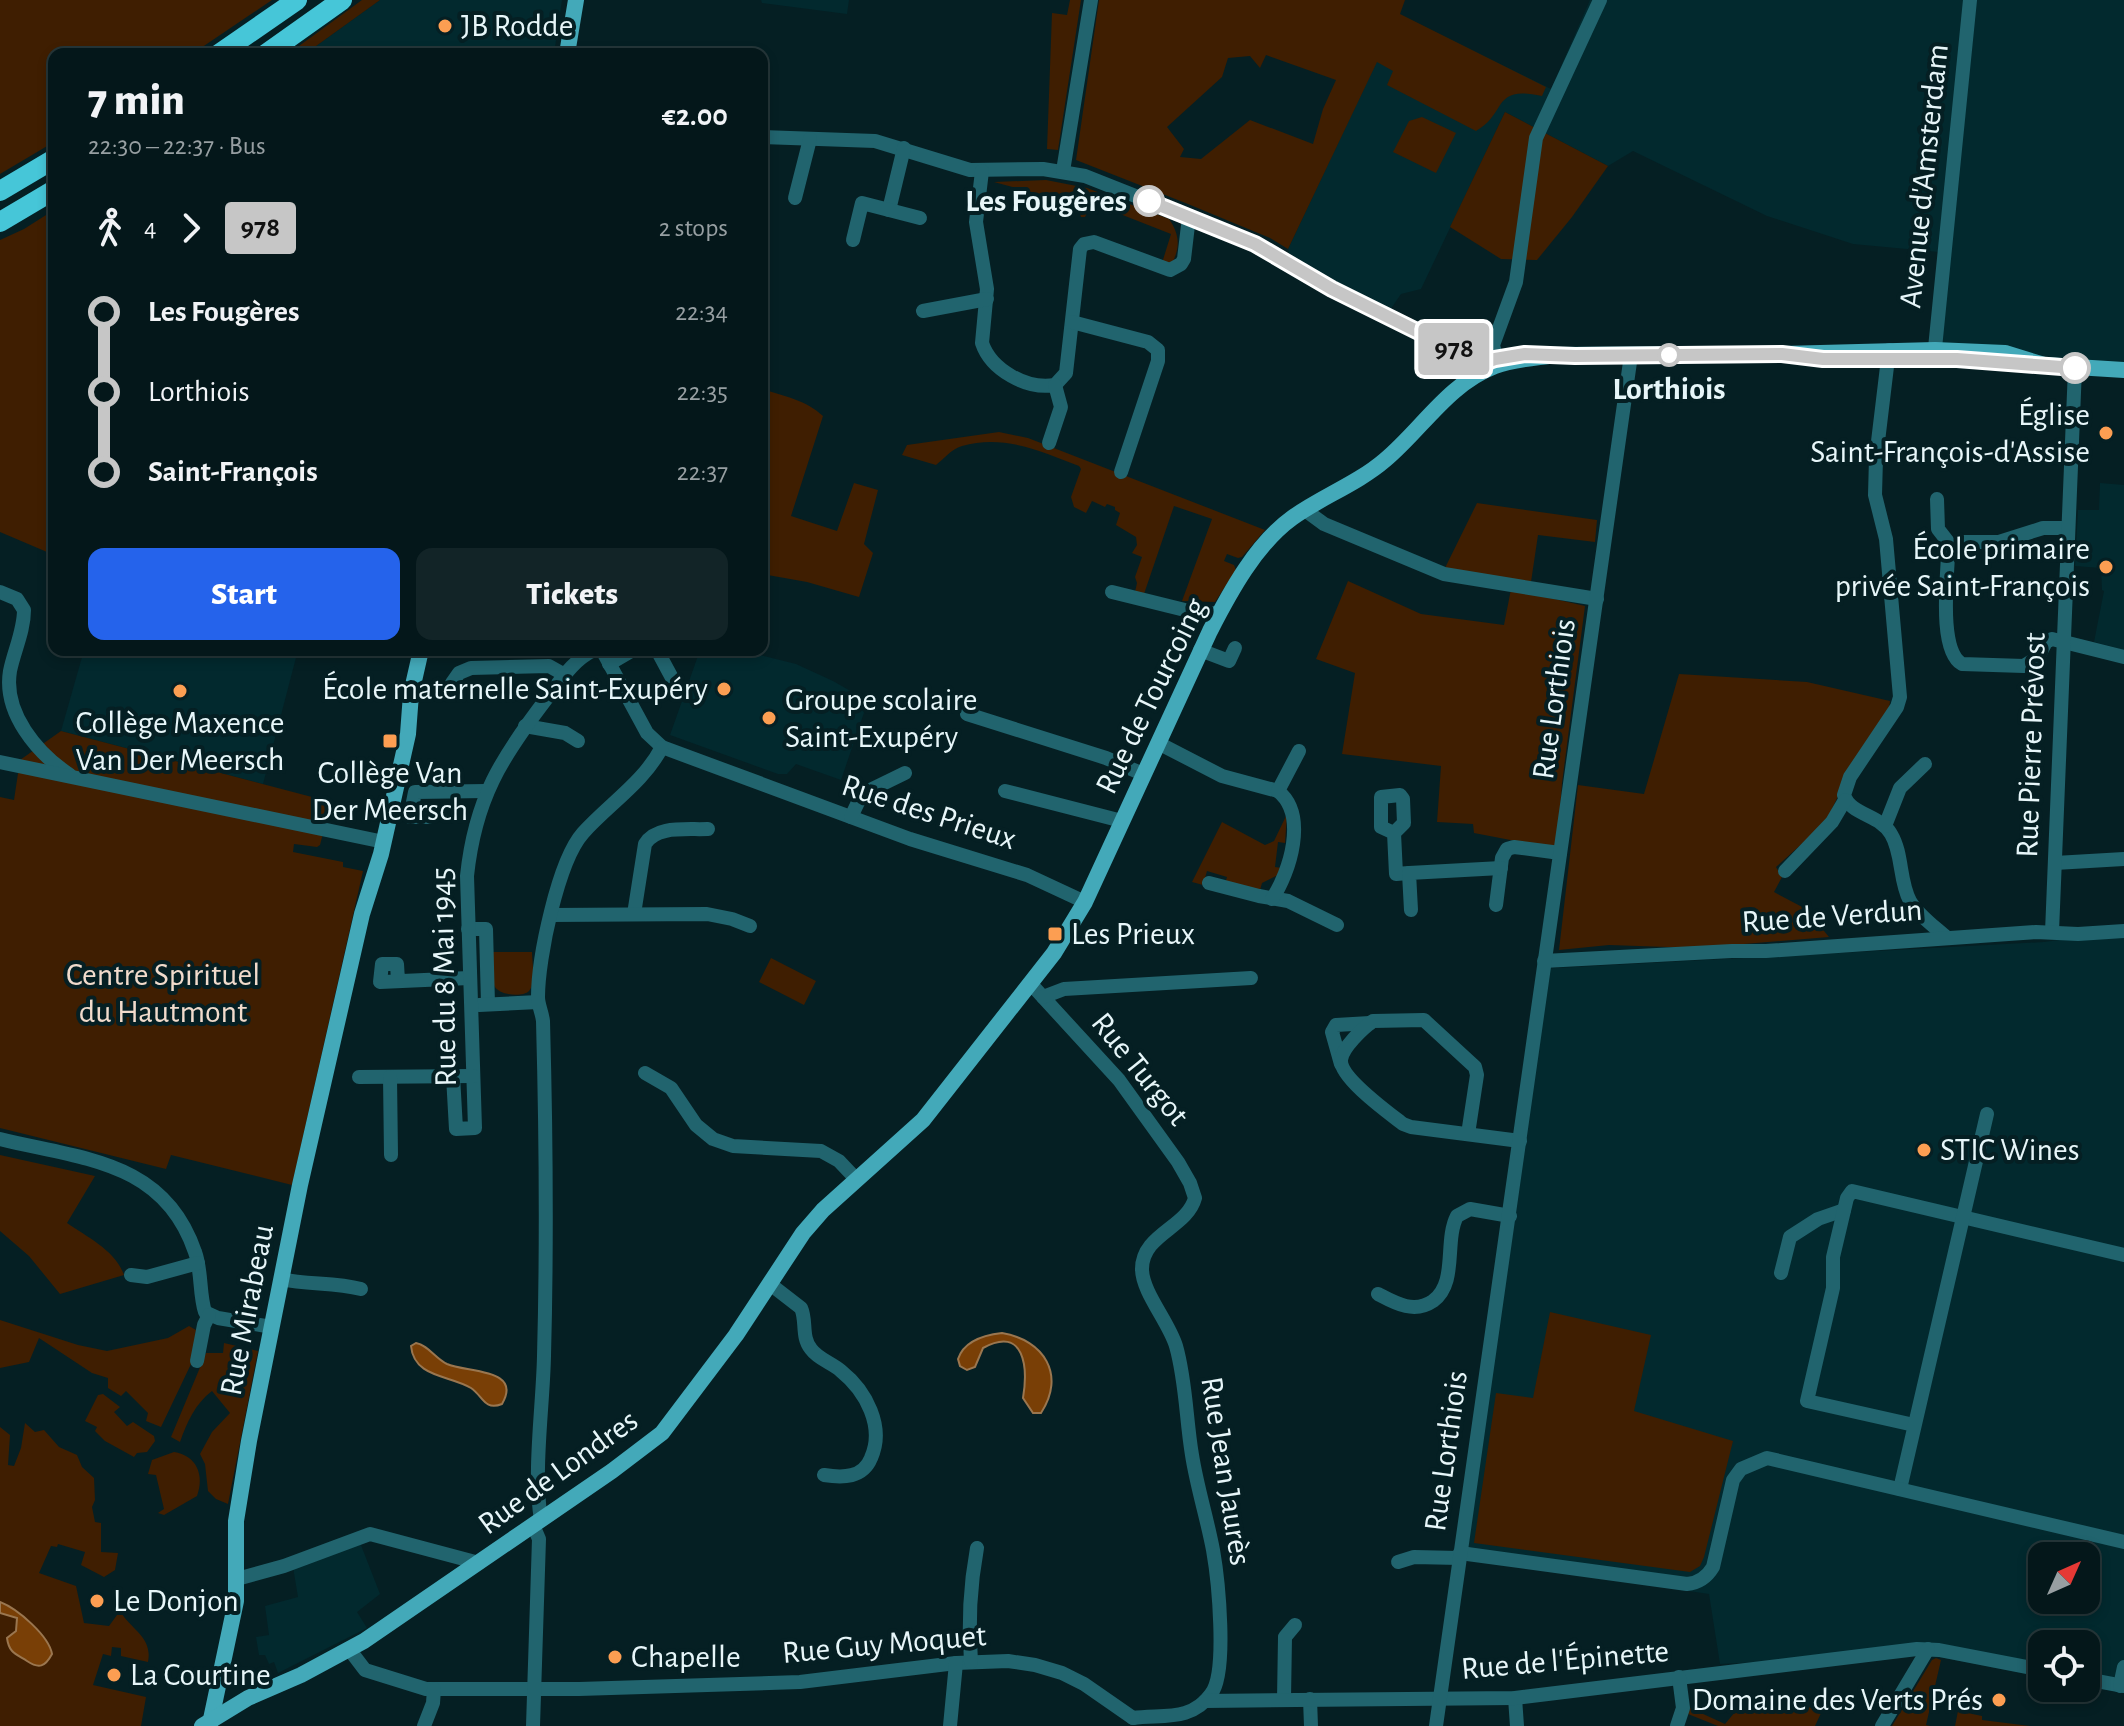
<!DOCTYPE html>
<html lang="en">
<head>
<meta charset="utf-8">
<style>
  :root { --surface:#04171a; --page:#122427; --text:#f1f3f6; --muted:#979fa2; --line:#253639; --accent:#2563eb }
  body { margin:0; font-family:"Alegreya Sans",sans-serif; background:var(--page); color:var(--text); height:100vh; display:flex; flex-direction:column; font-size:30px; white-space:nowrap }
  * { box-sizing:border-box; margin:0 }
  p { font-size:26px; color:var(--muted) }
  .icon { flex:none; width:44px; height:44px; fill:none; stroke:currentColor; stroke-width:2; stroke-linecap:round; stroke-linejoin:round }
  .map { position:relative; flex:1; overflow:hidden }
  .side { position:absolute; left:48px; top:48px; width:720px; height:608px; display:flex; flex-direction:column; background:var(--surface); border-radius:16px; box-shadow:0 4px 12px #0003,0 0 0 2px var(--line) }
  .side>* { flex:none }
  .badge { padding:0 16px; border-radius:6px; font-size:28px; line-height:52px }
  .needle { width:52px; rotate:45deg }
  .buttons { position:absolute; left:2028px; top:1542px; display:grid; gap:16px }
  .buttons a { display:grid; place-items:center; width:72px; height:72px; border-radius:16px; background:var(--surface); box-shadow:0 4px 12px #0003,0 0 0 2px var(--line); font-size:40px }
  .map>.badge { position:absolute; translate:-50% -50%; box-shadow:0 0 0 4px #fff }
  .legs { display:flex; align-items:center; gap:12px; height:88px; padding:0 40px; font-size:26px }
  .legs p { margin-inline-start:auto }
  .head { display:flex; align-items:center; justify-content:space-between; height:136px; padding:0 40px }
  h1 { font-size:44px; font-weight:800; line-height:60px }
  .cta { display:flex; gap:16px; margin-top:auto; padding:16px 40px }
  .cta a { flex:1; height:92px; border-radius:16px; background:var(--accent); color:#fff; font-size:32px; font-weight:800; line-height:92px; text-align:center }
  .cta a+a { background:var(--page); color:var(--text) }
  ul { padding:0 40px; list-style:none }
  li { display:flex; align-items:center; gap:28px; height:80px; font-size:30px }
  li i { display:grid; place-items:center; width:12px; height:100%; margin:0 10px; background:currentColor }
  li i::after { content:''; width:20px; height:20px; margin:-10px; border:6px solid; border-radius:50%; background:var(--surface) }
  li p { margin-inline-start:auto }
  li:first-child i { background:linear-gradient(#0000 50%,currentColor 0) }
  li:last-child i { background:linear-gradient(currentColor 50%,#0000 0) }
  .map>svg:first-child { display:block }
  .built { fill:#02292e; fill-rule:evenodd }
  .green { fill:#3f1e01; fill-rule:evenodd }
  .water { fill:#793f06; stroke:#9a764f; stroke-width:2 }
  .lines { fill:none; stroke-linecap:round; stroke-linejoin:round }
  .minor { stroke:#21646e; stroke-width:14 }
  .major { stroke:#43a9b9; stroke-width:16 }
  .highway { stroke:#46c6d8; stroke-width:20 }
  .line-1-casing { stroke:#fff; stroke-width:18 }
  .line-1 { stroke:#c6c6c6; stroke-width:12 }
  .poi-dot { fill:#fc9e52; stroke:#051f23; stroke-width:3 }
  .stop-1-dot { fill:#fff; stroke:#c6c6c6; stroke-width:4 }
  .labels { text-anchor:middle; dominant-baseline:central; stroke-width:8; stroke-linejoin:round; paint-order:stroke }
  .poi-label { font-size:32px; fill:#e7f6f9; stroke:#051f23; text-anchor:start }
  .street-label { font-size:32px; fill:#e7f6f9; stroke:#051f23 }
  .stop-label { font-size:32px; font-weight:bold; fill:#e7f6f9; stroke:#051f23; text-anchor:end }
  .park-label { font-size:32px; fill:#f1dbcc; stroke:#051f23 }
</style>
</head>
<body>
<div class="map">
<svg width="2124" height="1726" viewBox="0 0 2124 1726">
  <rect width="100%" height="100%" fill="#051f23"/>
  <!-- built -->
  <g class="built">
    <polygon points="380,0 562,0 554,54 305,54"/>
    <polygon points="761,0 849,0 847,14 762,3"/>
    <polygon points="1590,0 2124,0 2124,365 1932,344 1939,252 1853,244 1767,216 1633,151 1608,166 1505,112 1421,289 1401,294 1390,310 1334,282 1289,253 1288,249 1399,14 1551,89"/>
    <polygon points="2100,483 2124,485 2124,650 2094,642 2104,591 2102,590 2101,568 2075,566 2078,510 2099,510"/>
    <polygon points="84,650 298,650 263,784 61,731"/>
    <polygon points="700,650 740,650 796,664 833,681 868,701 841,780 796,764 787,774 778,774 670,735"/>
    <path d="M2124,931V1693L2086,1686V1644H2042V1677L1924,1654L1720,1664L1709,1594L1456,1556L1537,969L2044,942ZM2042,1556H2086V1600H2042Z"/>
    <polygon points="359,1540 380,1594 357,1612 367,1628 278,1673 274,1662 269,1664 265,1655 259,1655 256,1637 269,1635 265,1606 298,1597 293,1567"/>
  </g>
  <!-- green -->
  <g class="green">
    <polygon points="0,0 272,0 192,54 54,54 54,142 0,174"/>
    <polygon points="362,0 380,0 305,54 288,54"/>
    <polygon points="1070,0 1081,0 1058,150 1047,149 1052,13 1067,15"/>
    <path d="M1099,0H1405L1400,14L1546,87L1542,96C1491,85 1508,113 1476,131L1387,85L1393,71L1377,62L1288,249L1270,238L1188,204L1076,160ZM1266,55L1336,80L1323,109L1313,144L1250,120L1201,159L1180,157L1184,149L1167,127L1222,77L1228,58L1250,56L1260,68Z"/>
    <polygon points="1505,112 1608,166 1572,217 1537,260 1501,259 1450,227"/>
    <polygon points="1422,117 1456,133 1436,173 1393,152 1409,121"/>
    <path d="M1046,180L1087,188L1169,219C1179,233 1181,247 1172,263H1162L1171,234L1092,203L1085,217H1081L1073,194L1042,195L994,182Z"/>
    <polygon points="54,210 54,555 0,532 0,240 24,229"/>
    <path d="M762,389C784,396 806,400 823,416L791,516L837,531L854,483L878,490L864,544L873,553L859,597L807,582L762,574Z"/>
    <path d="M999,432L1028,438L1265,530L1242,557L1238,558L1227,554L1224,561L1234,565L1236,570L1215,602L1182,601L1212,519L1174,506L1144,594L1135,592L1137,583L1135,577L1142,557L1132,553L1137,545L1136,537L1116,525L1120,513L1115,510V507L1107,504L1105,507L1092,501L1086,513L1074,507L1071,497L1081,469L1079,466C1041,451 1003,434 962,446C951,449 944,459 936,465L902,455L907,445Z"/>
    <polygon points="1477,503 1597,520 1595,542 1538,535 1531,582 1445,568"/>
    <polygon points="1348,581 1421,614 1504,625 1511,589 1585,606 1562,783 1557,849 1474,833 1473,824 1437,822 1441,766 1342,754 1355,673 1316,659"/>
    <polygon points="1679,674 1807,682 1890,701 1889,710 1838,796 1826,822 1776,867 1782,877 1774,892 1806,909 1829,937 1696,948 1609,945 1559,950 1578,785 1644,794"/>
    <polygon points="61,731 331,802 320,845 317,847 294,844 293,852 343,862 343,867 363,871 292,1185 171,1155 166,1169 0,1128 0,797 14,800 20,760"/>
    <polygon points="1287,814 1285,843 1278,842 1275,867 1282,868 1278,875 1262,883 1260,890 1225,884 1227,877 1207,871 1203,885 1192,882 1222,822 1265,845 1274,841"/>
    <path d="M493,952H532C532,961 536,983 529,991C522,998 497,995 494,985C491,976 493,962 493,952Z"/>
    <polygon points="771,958 816,981 804,1005 759,982"/>
    <path d="M0,1155L95,1176L67,1223C87,1237 115,1250 124,1275L60,1294L29,1256L0,1231Z"/>
    <polygon points="1550,1312 1651,1335 1634,1411 1733,1441 1704,1557 1700,1566 1690,1572 1474,1543 1496,1393 1533,1398"/>
    <polygon points="0,1320 78,1345 107,1351 168,1338 189,1326 196,1330 191,1364 161,1427 146,1421 148,1413 126,1391 121,1396 108,1388 108,1378 92,1373 39,1338 29,1362 0,1368"/>
    <path d="M224,1343L258,1351L228,1504L216,1499L208,1491L205,1464L200,1454L212,1432L230,1413L212,1391C195,1404 187,1422 180,1442L171,1437L206,1353H223Z"/>
    <polygon points="103,1394 120,1407 114,1412 127,1426 133,1422 154,1436 155,1441 147,1452 137,1453 134,1457 105,1441 95,1431 97,1427 85,1421 98,1395"/>
    <path d="M25,1423L35,1432L44,1430L59,1447L77,1455L82,1467L94,1478L95,1500L92,1507L95,1522L101,1523V1552L118,1553L115,1570L104,1577L81,1565L85,1552L58,1544L57,1547L51,1546L39,1573L76,1586L84,1623L109,1626L120,1611C131,1630 153,1637 148,1662L121,1656V1648L112,1647L111,1656L103,1654L93,1685L146,1697L141,1726H0V1427L10,1435L8,1465L14,1466L21,1448Z"/>
    <path d="M174,1452C196,1455 205,1475 197,1496L164,1515L158,1513L164,1509L156,1475L148,1474L152,1460Z"/>
    <polygon points="1936,1658 1941,1660 1926,1725 1930,1726 1892,1726 1932,1660"/>
    <polygon points="1801,1703 1821,1713 1815,1726 1718,1726 1688,1714 1690,1708 1725,1724 1735,1712"/>
    <polygon points="1958,1711 1982,1716 1982,1720 2030,1726 1955,1726"/>
  </g>
  <!-- water -->
  <g class="water">
    <path d="M1002,1333C1044,1340 1066,1375 1041,1413H1033L1023,1398C1028,1368 1025,1325 983,1348L975,1367L967,1370L960,1366L958,1359C964,1341 984,1335 1002,1333Z"/>
    <path d="M416,1343C428,1345 435,1358 447,1364C467,1373 523,1368 502,1404C484,1411 483,1396 471,1388C450,1375 414,1378 411,1346Z"/>
    <path d="M0,1602C18,1609 49,1636 52,1654C45,1667 39,1669 27,1661C16,1654 9,1653 7,1638L16,1631L17,1618L0,1613Z"/>
  </g>
  <g class="lines">
    <!-- minor -->
    <g class="minor">
      <polyline points="762,137 875,141 970,170 1043,169 1085,176 1244,239 1332,289 1468,357 1483,372"/>
      <path d="M982,171L976,222L987,289L982,343C991,370 1027,390 1055,385L1066,373L1080,249L1084,244L1094,242L1170,270L1181,264L1184,259L1189,217"/>
      <polyline points="1063,171 1091,0"/>
      <polyline points="795,198 810,139"/>
      <polyline points="889,210 904,148"/>
      <polyline points="853,240 862,203 920,218"/>
      <polyline points="923,311 987,299"/>
      <polyline points="1072,322 1148,342 1158,350 1158,361 1121,472"/>
      <path d="M1889,350L1876,458L1875,495L1886,539L1900,697L1897,707L1850,777L1844,795C1850,815 1881,815 1891,834C1903,854 1899,881 1910,901C1918,915 1935,927 1946,937"/>
      <polyline points="1934,358 1970,0"/>
      <polyline points="1498,365 1493,345 1516,282 1536,138 1600,0"/>
      <polyline points="1049,443 1061,407 1055,385"/>
      <polyline points="1937,499 1938,529 1952,547"/>
      <polyline points="1305,510 1324,524 1444,574 1597,599"/>
      <path d="M2068,528H2043L1999,542H1962L1952,547L1948,555C1947,581 1939,651 1962,664L2024,666L2038,657L2046,642L2052,639L2124,657"/>
      <path d="M0,592L17,599L24,610C24,631 14,651 10,671C3,713 37,753 70,775"/>
      <polyline points="1112,592 1197,613 1219,613"/>
      <polyline points="602,650 647,733 662,747 910,839 1027,875 1085,902"/>
      <polyline points="657,650 679,691"/>
      <polyline points="1200,650 1229,661 1235,648"/>
      <polyline points="609,664 633,650"/>
      <polyline points="452,683 459,673 471,668 549,666 565,675"/>
      <polyline points="967,714 1106,758 1143,774"/>
      <polyline points="525,726 565,733 578,741"/>
      <polyline points="1158,743 1222,776 1278,791"/>
      <polyline points="0,762 384,842"/>
      <polyline points="1005,791 1122,821"/>
      <polyline points="430,817 410,817 415,792 486,791"/>
      <polyline points="851,817 862,794 905,773"/>
      <polyline points="1885,826 1900,788 1925,764"/>
      <polyline points="1394,833 1381,827 1381,797 1400,795 1403,799 1404,823 1394,833 1396,874 1409,873"/>
      <polyline points="2055,863 2124,859"/>
      <polyline points="1785,871 1832,822 1845,800"/>
      <polyline points="1209,883 1259,896 1288,901 1337,925"/>
      <path d="M1272,899C1290,872 1308,815 1278,791L1299,751"/>
      <polyline points="1496,905 1502,858 1507,849 1514,847 1560,853"/>
      <polyline points="1411,910 1409,873 1501,868"/>
      <path d="M634,914L645,844C656,825 687,830 708,829"/>
      <polyline points="551,915 707,914 732,919 750,926"/>
      <polyline points="468,929 486,929 488,1004"/>
      <polyline points="2052,932 2075,368"/>
      <polyline points="1544,961 1732,951 1766,951 2036,932 2078,934 2124,931"/>
      <polyline points="398,981 397,964 382,964 380,982 469,978"/>
      <path d="M1031,984L1119,1080L1178,1162L1190,1183L1195,1198C1187,1228 1142,1234 1142,1269C1142,1292 1169,1322 1176,1346C1186,1381 1186,1419 1192,1455C1197,1487 1207,1518 1213,1550C1218,1578 1228,1673 1211,1694C1191,1722 1162,1714 1133,1718"/>
      <polyline points="1043,997 1064,989 1251,978"/>
      <polyline points="479,1005 538,1002"/>
      <polyline points="1341,1064 1332,1032 1336,1025 1370,1023"/>
      <polyline points="645,1073 671,1088 696,1125 713,1139 733,1146 821,1151 839,1161 857,1180"/>
      <path d="M453,1076L456,1129L475,1128L467,876C475,799 501,758 547,698C561,680 573,660 594,650"/>
      <polyline points="359,1077 473,1076"/>
      <polyline points="390,1077 391,1155"/>
      <path d="M1468,1134L1477,1075L1475,1067L1424,1020L1373,1021C1363,1028 1342,1048 1341,1060C1340,1078 1389,1113 1403,1124L1411,1127L1520,1141"/>
      <path d="M0,1139C81,1159 164,1160 195,1252C202,1271 199,1293 205,1312L218,1318L272,1327"/>
      <polyline points="1781,1273 1790,1237 1818,1219 1844,1210"/>
      <polyline points="131,1275 147,1277 198,1263"/>
      <path d="M281,1279C308,1285 334,1282 361,1289"/>
      <path d="M770,1284L801,1308C807,1321 801,1337 811,1349C818,1359 832,1363 841,1371C866,1391 885,1427 871,1458C863,1478 843,1478 824,1475"/>
      <path d="M1378,1294C1395,1303 1414,1314 1433,1301C1458,1283 1444,1241 1457,1216L1470,1209L1510,1216"/>
      <polyline points="197,1361 204,1325 209,1315"/>
      <polyline points="1914,1425 1807,1401 1833,1288 1833,1257 1847,1198 1852,1191 2124,1255"/>
      <polyline points="1900,1489 1987,1114"/>
      <path d="M541,1520C533,1472 543,1406 544,1356C547,1244 546,1132 543,1021C542,1012 538,1005 538,997C538,958 558,861 583,833C609,804 644,782 662,747"/>
      <path d="M1460,1553L1687,1584C1699,1583 1707,1577 1713,1567L1733,1480L1741,1469L1767,1458L2124,1542"/>
      <polyline points="1398,1562 1414,1557 1459,1558"/>
      <polyline points="237,1579 284,1566 370,1534 479,1563"/>
      <polyline points="349,1649 365,1670 426,1689 579,1689 800,1682 956,1663 1008,1661 1035,1665 1062,1673 1084,1684 1133,1718"/>
      <path d="M971,1662C968,1623 970,1586 977,1548"/>
      <polyline points="2086,1679 2124,1686"/>
      <polyline points="2120,1686 2124,1667"/>
      <polyline points="1515,1698 1517,1726"/>
      <polyline points="1284,1699 1285,1637 1295,1625"/>
      <polyline points="1310,1699 1311,1726"/>
      <polyline points="1205,1701 1515,1698 1917,1649 1939,1650 2042,1670"/>
      <polyline points="424,1726 433,1703 434,1689"/>
      <polyline points="533,1726 539,1539 533,1525"/>
      <polyline points="950,1726 956,1663"/>
      <polyline points="1436,1726 1631,355"/>
      <polyline points="1677,1726 1683,1708 1679,1677"/>
      <polyline points="1882,1726 1928,1649"/>
    </g>
    <!-- major -->
    <g class="major">
      <polyline points="567,54 576,0"/>
      <polyline points="1547,355 1782,354 1935,350 2005,353 2044,365 2124,370"/>
      <polyline points="210,1724 236,1601 236,1521 249,1441 300,1185 362,914 381,854 408,734 411,694 421,650"/>
      <path d="M202,1726L248,1698L301,1675L364,1641L612,1471L662,1433L736,1335L803,1233L823,1210L923,1120L1054,953L1085,902L1210,631C1230,592 1256,544 1292,518C1321,497 1357,484 1385,460C1422,429 1448,384 1495,366C1514,359 1535,358 1555,355"/>
    </g>
    <!-- highway -->
    <g class="highway">
      <polyline points="219,54 297,0"/>
      <polyline points="266,54 342,0"/>
      <polyline points="0,191 54,159"/>
      <polyline points="0,222 54,190"/>
    </g>
  </g>
  <g class="lines">
    <defs>
      <polyline id="line-1" points="1149,201 1255,244 1332,289 1455,350 1478,365 1495,359 1525,354 1575,356 1782,354 1823,359 1957,359 2075,368"/>
    </defs>
    <!-- line-1 casing -->
    <use href="#line-1" class="line-1-casing"/>
    <!-- line-1 -->
    <use href="#line-1" class="line-1"/>
  </g>
  <!-- markers -->
  <g class="poi-dot">
    <circle cx="445" cy="26" r="8"/>
    <circle cx="2106" cy="433" r="8"/>
    <circle cx="2106" cy="567" r="8"/>
    <circle cx="724" cy="689" r="8"/>
    <circle cx="180" cy="691" r="8"/>
    <circle cx="769" cy="718" r="8"/>
    <rect x="382" y="733" width="16" height="16" rx="4"/>
    <rect x="1047" y="926" width="16" height="16" rx="4"/>
    <circle cx="1924" cy="1150" r="8"/>
    <circle cx="97" cy="1601" r="8"/>
    <circle cx="615" cy="1657" r="8"/>
    <circle cx="114" cy="1675" r="8"/>
    <circle cx="1999" cy="1700" r="8"/>
  </g>
  <g class="stop-1-dot">
    <circle cx="1149" cy="201" r="14"/>
    <circle cx="1669" cy="355" r="10"/>
    <circle cx="2075" cy="368" r="14"/>
  </g>
  <g class="labels">
    <!-- poi labels -->
    <g class="poi-label">
      <text x="461" y="26">JB Rodde</text>
      <text x="2090" y="415" text-anchor="end">Église<tspan x="2090" dy="37">Saint-François-d'Assise</tspan></text>
      <text x="2090" y="549" text-anchor="end">École primaire<tspan x="2090" dy="37">privée Saint-François</tspan></text>
      <text x="708" y="689" text-anchor="end">École maternelle Saint-Exupéry</text>
      <text x="785" y="700">Groupe scolaire<tspan x="785" dy="37">Saint-Exupéry</tspan></text>
      <text x="180" y="723" text-anchor="middle">Collège Maxence<tspan x="180" dy="37">Van Der Meersch</tspan></text>
      <text x="390" y="773" text-anchor="middle">Collège Van<tspan x="390" dy="37">Der Meersch</tspan></text>
      <text x="1071" y="934">Les Prieux</text>
      <text x="1940" y="1150">STIC Wines</text>
      <text x="113" y="1601">Le Donjon</text>
      <text x="631" y="1657">Chapelle</text>
      <text x="130" y="1675">La Courtine</text>
      <text x="1983" y="1700" text-anchor="end">Domaine des Verts Prés</text>
    </g>
    <!-- street labels -->
    <g class="street-label">
      <text transform="translate(1924 176) rotate(-84)">Avenue d'Amsterdam</text>
      <text transform="translate(1151 696) rotate(-64)">Rue de Tourcoing</text>
      <text transform="translate(1554 699) rotate(-82)">Rue Lorthiois</text>
      <text transform="translate(2031 745) rotate(-88)">Rue Pierre Prévost</text>
      <text transform="translate(929 812) rotate(18)">Rue des Prieux</text>
      <text transform="translate(1832 916) rotate(-4)">Rue de Verdun</text>
      <text transform="translate(444 977) rotate(-91)">Rue du 8 Mai 1945</text>
      <text transform="translate(1140 1069) rotate(51)">Rue Turgot</text>
      <text transform="translate(247 1310) rotate(-79)">Rue Mirabeau</text>
      <text transform="translate(1446 1451) rotate(-82)">Rue Lorthiois</text>
      <text transform="translate(1226 1471) rotate(81)">Rue Jean Jaurès</text>
      <text transform="translate(558 1472) rotate(-36)">Rue de Londres</text>
      <text transform="translate(884 1644) rotate(-5)">Rue Guy Moquet</text>
      <text transform="translate(1565 1660) rotate(-5)">Rue de l'Épinette</text>
    </g>
    <!-- stop labels -->
    <g class="stop-label">
      <text x="1127" y="201">Les Fougères</text>
      <text x="1669" y="389" text-anchor="middle">Lorthiois</text>
    </g>
    <!-- park labels -->
    <g class="park-label">
      <text x="163" y="975">Centre Spirituel<tspan x="163" dy="37">du Hautmont</tspan></text>
    </g>
  </g>
</svg>
<div class="buttons">
<a><svg class="needle" viewBox="-14 -14 28 28"><path d="M0-13l5 13h-10z" fill="#e53935"/><path d="M0 13l5-13h-10z" fill="#979fa2"/></svg></a>
<a><svg class="icon" aria-label="locate" viewBox="0 0 24 24"><circle cx="12" cy="12" r="6"/><path d="M12 2v4M12 18v4M2 12h4M18 12h4"/></svg></a>
</div>
<b class="badge" style="left:1454px;top:349px;background:#c6c6c6;color:#111">978</b>
<section class="side">
<div class="head"><div><h1>7 min</h1><p>22:30 – 22:37 · Bus</p></div><b>€2.00</b></div>
<div class="legs"><svg class="icon" aria-label="walk" viewBox="0 0 24 24"><circle cx="13" cy="4" r="2"/><path d="M13 8l-2 6 4 7M11 14l-3 7M7 12l3-4h3l4 4"/></svg>4<svg class="icon" aria-label="forward" viewBox="0 0 24 24"><path d="M9 5l7 7-7 7"/></svg><b class="badge" style="background:#c6c6c6;color:#111">978</b><p>2 stops</p></div>
<ul>
<li><i style="color:#c6c6c6"></i><b>Les Fougères</b><p>22:34</p></li>
<li><i style="color:#c6c6c6"></i><span>Lorthiois</span><p>22:35</p></li>
<li><i style="color:#c6c6c6"></i><b>Saint-François</b><p>22:37</p></li>
</ul>
<div class="cta"><a>Start</a><a>Tickets</a></div>
</section>
</div>
</body>
</html>
